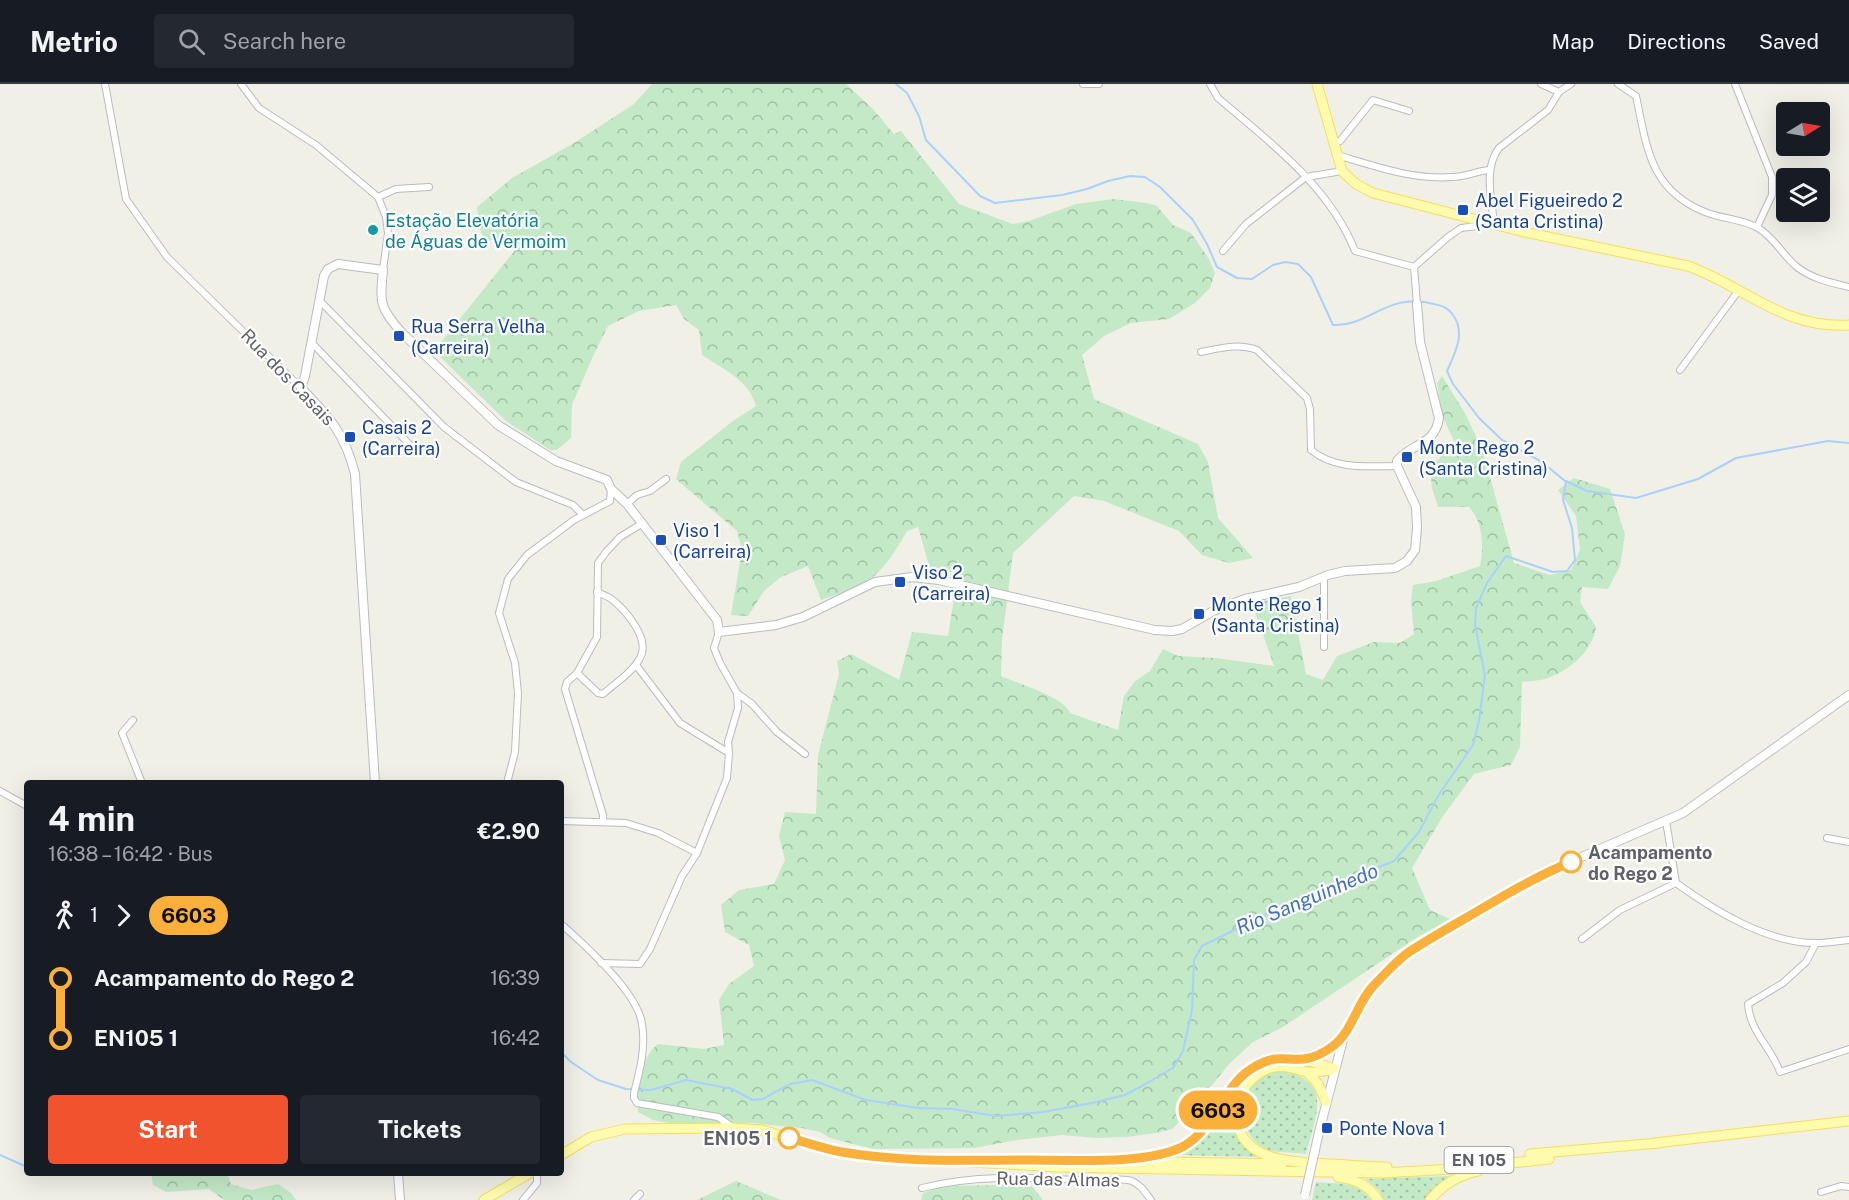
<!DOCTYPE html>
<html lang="en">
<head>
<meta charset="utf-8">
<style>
  :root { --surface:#171b24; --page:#242831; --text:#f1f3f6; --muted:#9ea1a6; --line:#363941; --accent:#f0532e }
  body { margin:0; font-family:"Public Sans",sans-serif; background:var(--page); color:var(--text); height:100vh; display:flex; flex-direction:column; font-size:22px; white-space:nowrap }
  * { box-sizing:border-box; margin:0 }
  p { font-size:20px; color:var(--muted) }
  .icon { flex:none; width:33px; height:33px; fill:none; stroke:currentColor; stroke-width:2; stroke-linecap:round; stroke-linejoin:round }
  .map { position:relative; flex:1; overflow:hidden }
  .details { position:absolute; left:24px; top:696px; width:540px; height:396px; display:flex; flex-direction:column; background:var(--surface); border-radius:6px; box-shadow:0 6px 24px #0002 }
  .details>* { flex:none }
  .badge { padding:0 12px; border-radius:20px; font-size:21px; line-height:39px }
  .needle { width:39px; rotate:79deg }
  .fabs { position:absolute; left:1776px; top:18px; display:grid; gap:12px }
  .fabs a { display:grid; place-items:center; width:54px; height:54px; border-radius:6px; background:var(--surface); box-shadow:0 6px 24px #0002; font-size:30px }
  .map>.badge { position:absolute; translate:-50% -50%; box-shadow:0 0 0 3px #fff }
  .legs { display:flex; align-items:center; gap:9px; height:66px; padding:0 24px; font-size:20px }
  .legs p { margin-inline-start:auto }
  .headline { display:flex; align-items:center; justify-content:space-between; height:102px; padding:0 24px }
  h1 { font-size:33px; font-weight:700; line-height:45px }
  .action { display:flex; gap:12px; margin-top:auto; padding:12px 24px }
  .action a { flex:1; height:69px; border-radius:6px; background:var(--accent); color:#fff; font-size:24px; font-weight:700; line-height:69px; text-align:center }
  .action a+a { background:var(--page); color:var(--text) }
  ul { padding:0 24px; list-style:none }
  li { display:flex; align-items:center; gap:21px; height:60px; font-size:22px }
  li i { display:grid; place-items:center; width:9px; height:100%; margin:0 8px; background:currentColor }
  li i::after { content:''; width:15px; height:15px; margin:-8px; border:4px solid; border-radius:50%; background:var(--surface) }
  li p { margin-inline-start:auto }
  li:first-child i { background:linear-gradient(#0000 50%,currentColor 0) }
  li:last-child i { background:linear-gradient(currentColor 50%,#0000 0) }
  header { display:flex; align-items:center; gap:36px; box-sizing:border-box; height:84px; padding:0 30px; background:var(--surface); border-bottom:2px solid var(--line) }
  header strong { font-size:28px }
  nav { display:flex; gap:33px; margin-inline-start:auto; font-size:21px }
  .search { width:420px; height:54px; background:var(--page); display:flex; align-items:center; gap:15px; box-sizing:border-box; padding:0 21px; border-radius:6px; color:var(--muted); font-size:22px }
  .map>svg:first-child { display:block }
  .grass { fill:url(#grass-dots) }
  .forest { fill:url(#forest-crowns) }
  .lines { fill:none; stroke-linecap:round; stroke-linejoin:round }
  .stream { stroke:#a9d0ff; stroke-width:2 }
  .minor-casing { stroke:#b9bbc1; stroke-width:8 }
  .tertiary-casing { stroke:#b9bbc1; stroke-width:10 }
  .secondary-casing { stroke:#bcbec5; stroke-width:10 }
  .primary-casing { stroke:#f7dd5a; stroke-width:11 }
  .minor { stroke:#fff; stroke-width:6 }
  .tertiary { stroke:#fff; stroke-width:8 }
  .secondary { stroke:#fff; stroke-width:8 }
  .primary { stroke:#fffbae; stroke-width:9 }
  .secondary-bridge-casing { stroke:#bcbec5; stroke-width:10; stroke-linecap:butt }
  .secondary-bridge { stroke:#fff; stroke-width:8 }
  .line-1-casing { stroke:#fff; stroke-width:14 }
  .line-1 { stroke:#fbb03b; stroke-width:9 }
  .transit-dot { fill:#1a4fb4; stroke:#fff; stroke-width:2 }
  .culture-dot { fill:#0f9aa8; stroke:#fff; stroke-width:2 }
  .stop-1-dot { fill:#fff; stroke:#fbb03b; stroke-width:3 }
  .labels { text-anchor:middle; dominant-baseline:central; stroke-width:4.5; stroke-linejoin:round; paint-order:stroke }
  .shield { fill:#fff; stroke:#8e9095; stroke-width:1.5 }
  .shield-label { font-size:16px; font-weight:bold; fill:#5e6168 }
  .transit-label { font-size:18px; fill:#164399; stroke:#fff; text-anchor:start }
  .culture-label { font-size:18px; fill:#0d838f; stroke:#fff; text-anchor:start }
  .street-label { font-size:18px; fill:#5e6168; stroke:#fff }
  .stop-label { font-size:18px; font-weight:bold; fill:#5e6168; stroke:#fff; text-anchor:start }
  .water-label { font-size:20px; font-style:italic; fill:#4271c0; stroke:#fff }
</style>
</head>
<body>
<header>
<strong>Metrio</strong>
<div class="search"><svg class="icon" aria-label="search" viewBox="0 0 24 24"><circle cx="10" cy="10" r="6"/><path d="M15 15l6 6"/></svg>Search here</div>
<nav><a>Map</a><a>Directions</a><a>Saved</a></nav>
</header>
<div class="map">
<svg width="1849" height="1116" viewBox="0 0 1849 1116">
  <defs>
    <pattern id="grass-dots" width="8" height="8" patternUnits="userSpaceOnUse" patternTransform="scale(1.5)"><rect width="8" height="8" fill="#c3e9c7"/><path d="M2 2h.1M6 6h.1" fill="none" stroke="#a2c0a5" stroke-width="1.8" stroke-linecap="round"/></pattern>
    <pattern id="forest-crowns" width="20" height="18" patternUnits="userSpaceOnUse" patternTransform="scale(1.5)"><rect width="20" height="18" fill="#c3e9c7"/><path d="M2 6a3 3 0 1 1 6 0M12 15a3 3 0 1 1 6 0" fill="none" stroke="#a2c0a5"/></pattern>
  </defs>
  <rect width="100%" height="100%" fill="#f1f0e7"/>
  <!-- grass -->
  <g class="grass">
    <path d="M1279,986C1335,996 1316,1030 1306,1070C1292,1068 1276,1070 1264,1064C1240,1051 1237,1018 1254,998C1261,990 1270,988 1279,986Z"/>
    <path d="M1233,1010C1230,1040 1233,1053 1257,1073L1174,1071Z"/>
    <polygon points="1449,1092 1428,1116 1384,1116 1379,1106 1365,1095"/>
    <path d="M1316,1098C1337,1100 1358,1097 1371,1116H1312Z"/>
  </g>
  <!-- forest -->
  <g class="forest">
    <path d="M652,0H846L872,24L894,50L901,47L959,120L1013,140L1029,137L1076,120L1114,115L1146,119L1157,122L1173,141L1191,149L1209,175L1215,189L1210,204L1195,219L1169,235L1131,239L1104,252L1082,271L1094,315L1198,360L1208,378L1218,434L1253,474L1229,479L1202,471L1179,447L1104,417L1074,412L1013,469L1002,556L1001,592C1016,599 1065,613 1070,629L1118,646L1124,612L1135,597L1150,587L1163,565L1178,572L1216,574L1274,582L1252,519L1291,512L1306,590L1323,596L1337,572L1374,558L1400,559L1414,550L1411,517L1413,501L1436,497L1480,482C1484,462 1483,438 1469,423H1438L1432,404L1430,383L1447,367L1454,357L1442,331L1437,299L1442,292L1466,331L1483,368L1514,479L1550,491L1571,486L1580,466L1576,432L1558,406L1574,394L1610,405L1625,450L1620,482L1608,505L1582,503L1580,518L1596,543C1593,567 1568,588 1545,595C1538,597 1529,597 1522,598L1520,663L1511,681L1474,690L1443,732L1412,784L1430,826L1450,835L1416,854L1283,943L1253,958L1230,979L1193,1024L1172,1045L1156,1049L1127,1053L1096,1054L1062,1051L1017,1056L974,1064L873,1065L830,1054L820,1048L802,1044L750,1039L674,1040L653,1036L638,1028C636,1004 639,976 658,960L704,965L724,961L719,916L729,900L754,882L749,861L725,848L721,821L739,806L774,800L785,776L779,752L785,728L816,730L818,671L839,590L837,577L851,570L899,596L912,548L948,552L958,489L930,485L918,443L907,447C899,461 886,483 873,493C859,504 838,510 821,516L808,482L781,493L764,507L748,532L731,531L742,466L737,447L676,395L681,378L733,337L756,322C749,296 723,285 702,271L699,246L684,235L676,221L639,227L608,242L593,272L572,321L571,354L557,366H550L506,337L434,267L516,165L484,154L480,145L477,123L512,94L574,59L634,20Z"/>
    <polygon points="151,1089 227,1089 231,1100 251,1106 278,1100 291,1109 296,1116 224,1116 209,1105 166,1108 153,1101"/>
    <polygon points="736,1097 781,1116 697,1116"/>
    <polygon points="1004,1101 1033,1103 1043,1116 921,1116 923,1109 946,1102"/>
  </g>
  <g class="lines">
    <!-- stream -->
    <g class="stream">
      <path d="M896,0L907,9L919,32L926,56L980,112L995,119L1062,111L1087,105L1108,97L1130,92L1145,93L1160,103L1193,136L1207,160L1217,183L1237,194L1252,195L1273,181L1285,178L1298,180L1311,193L1333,241C1369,243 1388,207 1434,220C1442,222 1448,223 1453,231C1466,249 1455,269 1447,287L1453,300L1479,334L1502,356L1542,378L1565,397"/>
      <polyline points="561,968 571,978 598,996 626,1005 651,1006 686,996 732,1005 753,1016 763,1015 790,1000 812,996 866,1016 918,1024 952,1025 996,1032 1043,1028 1092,1019 1125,1011 1142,1002 1173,984 1183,967 1192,926 1194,876 1202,862 1279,824 1394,777 1419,748 1438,712 1473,661 1479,637 1485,591 1475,541 1476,524 1487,499 1506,472 1553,488 1567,487 1575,476 1572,444 1563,416 1566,397 1587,407 1636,414 1698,395 1736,374 1828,357 1849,359"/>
      <polyline points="0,1071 27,1083"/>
      <polyline points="37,1089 75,1089"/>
    </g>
    <defs>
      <g id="minor">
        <polyline points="105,0 126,115 167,173 301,304"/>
        <polyline points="241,0 259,24 316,61 378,113 386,133 388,149 383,186"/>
        <polyline points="1083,0 1099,0"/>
        <path d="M1210,0L1218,14C1270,58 1330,103 1355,167L1414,183"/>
        <polyline points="1541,0 1559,8"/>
        <path d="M1618,0L1636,12C1647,64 1650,106 1705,128C1722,135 1743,135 1758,144C1775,154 1783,172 1797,183C1812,195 1832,199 1849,203"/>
        <polyline points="1735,0 1772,93 1772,111 1757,143"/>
        <polyline points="1334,58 1340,57 1373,16 1409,27"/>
        <path d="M1337,71C1374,82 1413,96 1452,93C1465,93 1477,87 1489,86"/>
        <polyline points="378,113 396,105 429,103"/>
        <polyline points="1223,167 1246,140 1306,93 1342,87"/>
        <polyline points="319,216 444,343 516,398 573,421 583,431"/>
        <path d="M1417,220L1414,183L1448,153L1461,144L1494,140C1492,116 1483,85 1499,64L1548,26L1559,8L1571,0"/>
        <polyline points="311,258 412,363"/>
        <path d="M1201,268C1221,264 1238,259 1257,266L1307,314L1310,325L1311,366C1335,386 1367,382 1397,382"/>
        <polyline points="1680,286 1739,206"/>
        <polyline points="627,420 637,411 650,407 666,395"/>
        <polyline points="1324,563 1324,493"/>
        <polyline points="636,581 680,639 729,669"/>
        <path d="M577,589L598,609L603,610C615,599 632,589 640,574C651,555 625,525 610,514C607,512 601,510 597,508"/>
        <polyline points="737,609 752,620 777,648 805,670"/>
        <polyline points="133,636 122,649 142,699"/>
        <polyline points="507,699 515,668 518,609 515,579 499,529 508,495 527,471 574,436 610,417 611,405"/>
        <polyline points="0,707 27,722"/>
        <polyline points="561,737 626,739 658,749 697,769"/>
        <polyline points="603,737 603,731 565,605 567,598 577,589 597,553 598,479 606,468 620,453 643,439"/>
        <path d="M1666,737L1676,799C1715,827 1767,859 1816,859C1827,859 1838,857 1849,856"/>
        <polyline points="1827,754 1849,758"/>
        <path d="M561,840C585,861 638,909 642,940C646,963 640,986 634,1009V1014L637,1019L718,1033L732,1043"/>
        <polyline points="1582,855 1620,826 1676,799"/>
        <path d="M1816,859L1806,878L1783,899L1748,920C1750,948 1771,963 1780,988L1849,965"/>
        <polyline points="601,879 640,880 650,865 682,792 697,769 727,694 729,669 728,658 738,624 737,609 720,579 714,564 719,548"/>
        <path d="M922,1104C980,1089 1036,1094 1095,1097C1106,1097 1121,1093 1132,1097C1141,1101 1145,1108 1151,1116"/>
        <polyline points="1821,1108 1841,1102 1849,1103"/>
        <polyline points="523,1116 537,1099 537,1089"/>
        <polyline points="634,1116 640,1110"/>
      </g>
      <g id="tertiary">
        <path d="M375,699L355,390C345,349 329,333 301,304L305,292L324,192L328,185L338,180L383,186C380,219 379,223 402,249L498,341L556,377L607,396L611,405L627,420L717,536L719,548L776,541L803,533L875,498L912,493L939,496L1155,546L1172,547L1182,545L1215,526L1245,515L1299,503L1328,491L1345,487L1395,484L1407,477L1415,466L1417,444L1416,423L1397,382V377C1411,359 1435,362 1439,334L1420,258L1417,220"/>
        <polyline points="398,1089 400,1116"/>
      </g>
      <polyline id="secondary" points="1319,1048 1344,952 1357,927 1373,901 1407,869 1533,794 1683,729 1849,611"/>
      <g id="primary">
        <path d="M1317,0L1342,87L1356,100L1373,109L1524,148L1688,182C1746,203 1783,245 1849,241"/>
        <polyline points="1303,975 1324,968 1344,952"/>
        <path d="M1334,985C1326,987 1316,989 1307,988C1293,985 1282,979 1267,985C1252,992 1238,1007 1237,1023C1232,1079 1293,1078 1332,1080C1350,1081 1369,1083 1387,1083"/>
        <polyline points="1307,988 1318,1000 1326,1018"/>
        <polyline points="1655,1059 1849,1037"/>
        <polyline points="1530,1070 1659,1059"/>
        <polyline points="561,1071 591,1053 625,1045 732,1044 762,1046 839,1068 874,1072 1057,1083 1382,1089 1454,1085 1549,1075"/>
        <path d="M1145,1073C1228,1069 1217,968 1294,974C1308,975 1322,981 1334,985"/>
        <polyline points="1044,1076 1282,1080"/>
        <path d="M1338,1093C1354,1095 1370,1102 1378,1116"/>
        <polyline points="484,1116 530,1089"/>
        <path d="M1430,1116C1443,1100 1459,1091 1478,1087"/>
      </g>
    </defs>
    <!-- minor casing -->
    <use href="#minor" class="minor-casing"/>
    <!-- tertiary casing -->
    <use href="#tertiary" class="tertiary-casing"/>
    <!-- secondary casing -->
    <use href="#secondary" class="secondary-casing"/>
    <!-- primary casing -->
    <use href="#primary" class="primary-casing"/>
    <!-- minor -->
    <use href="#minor" class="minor"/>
    <!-- tertiary -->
    <use href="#tertiary" class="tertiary"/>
    <!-- secondary -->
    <use href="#secondary" class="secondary"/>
    <!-- primary -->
    <use href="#primary" class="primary"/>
    <defs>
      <polyline id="secondary-bridge" points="1305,1111 1319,1048"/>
    </defs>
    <!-- secondary-bridge casing -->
    <use href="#secondary-bridge" class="secondary-bridge-casing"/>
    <!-- secondary-bridge -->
    <use href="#secondary-bridge" class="secondary-bridge"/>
  </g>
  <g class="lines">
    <defs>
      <path id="line-1" d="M789,1054C806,1058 824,1065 842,1068C904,1079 969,1076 1032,1076C1072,1076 1149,1081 1184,1062C1216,1044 1223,999 1256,982C1277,970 1284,977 1304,975C1314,974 1325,968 1333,962C1353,947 1357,917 1376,899C1386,889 1397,876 1409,868C1429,855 1450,843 1471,831C1505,811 1535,793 1571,778"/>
    </defs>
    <!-- line-1 casing -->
    <use href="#line-1" class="line-1-casing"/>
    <!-- line-1 -->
    <use href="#line-1" class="line-1"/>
  </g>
  <!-- markers -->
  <g class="transit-dot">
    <rect x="1457" y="120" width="12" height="12" rx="3"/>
    <rect x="393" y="246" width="12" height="12" rx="3"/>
    <rect x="344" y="347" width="12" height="12" rx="3"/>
    <rect x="1401" y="367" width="12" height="12" rx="3"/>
    <rect x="655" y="450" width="12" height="12" rx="3"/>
    <rect x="894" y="492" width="12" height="12" rx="3"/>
    <rect x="1193" y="524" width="12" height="12" rx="3"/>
    <rect x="1321" y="1038" width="12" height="12" rx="3"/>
  </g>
  <circle class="culture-dot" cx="373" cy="146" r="6"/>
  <g class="stop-1-dot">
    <circle cx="1571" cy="778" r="10"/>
    <circle cx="789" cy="1054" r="10"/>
  </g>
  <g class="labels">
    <!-- shield labels -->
    <rect class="shield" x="1444.5" y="1063" width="69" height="26" rx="4.5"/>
    <g class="shield-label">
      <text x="1479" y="1076">EN 105</text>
    </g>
    <!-- transit labels -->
    <g class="transit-label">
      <text x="1475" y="116">Abel Figueiredo 2<tspan x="1475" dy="21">(Santa Cristina)</tspan></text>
      <text x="411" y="242">Rua Serra Velha<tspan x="411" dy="21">(Carreira)</tspan></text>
      <text x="362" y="343">Casais 2<tspan x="362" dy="21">(Carreira)</tspan></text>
      <text x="1419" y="363">Monte Rego 2<tspan x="1419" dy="21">(Santa Cristina)</tspan></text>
      <text x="673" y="446">Viso 1<tspan x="673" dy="21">(Carreira)</tspan></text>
      <text x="912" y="488">Viso 2<tspan x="912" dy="21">(Carreira)</tspan></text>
      <text x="1211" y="520">Monte Rego 1<tspan x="1211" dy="21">(Santa Cristina)</tspan></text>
      <text x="1339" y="1044">Ponte Nova 1</text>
    </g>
    <!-- culture labels -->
    <g class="culture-label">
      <text x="385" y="136">Estação Elevatória<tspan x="385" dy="21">de Águas de Vermoim</tspan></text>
    </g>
    <!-- street labels -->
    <g class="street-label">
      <text transform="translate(288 293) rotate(46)">Rua dos Casais</text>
      <text transform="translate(1058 1095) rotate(1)">Rua das Almas</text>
    </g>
    <!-- stop labels -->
    <g class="stop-label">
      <text x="1588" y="768">Acampamento<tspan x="1588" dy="21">do Rego 2</tspan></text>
      <text x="772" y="1054" text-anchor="end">EN105 1</text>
    </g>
    <!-- water labels -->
    <g class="water-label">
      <text transform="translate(1307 815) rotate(-23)">Rio Sanguinhedo</text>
    </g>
  </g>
</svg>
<div class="fabs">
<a><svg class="needle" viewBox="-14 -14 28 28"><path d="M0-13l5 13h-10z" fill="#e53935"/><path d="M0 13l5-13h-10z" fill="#9ea1a6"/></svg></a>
<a><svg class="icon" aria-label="layers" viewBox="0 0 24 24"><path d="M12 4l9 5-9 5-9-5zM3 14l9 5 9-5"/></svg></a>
</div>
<b class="badge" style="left:1218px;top:1026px;background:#fbb03b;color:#111">6603</b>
<section class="details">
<div class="headline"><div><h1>4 min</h1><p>16:38 – 16:42 · Bus</p></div><b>€2.90</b></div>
<div class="legs"><svg class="icon" aria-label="walk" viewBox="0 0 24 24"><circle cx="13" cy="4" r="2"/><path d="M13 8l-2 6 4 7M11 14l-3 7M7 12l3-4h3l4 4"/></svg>1<svg class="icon" aria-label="forward" viewBox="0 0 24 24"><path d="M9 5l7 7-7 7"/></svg><b class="badge" style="background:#fbb03b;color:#111">6603</b></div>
<ul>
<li><i style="color:#fbb03b"></i><b>Acampamento do Rego 2</b><p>16:39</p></li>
<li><i style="color:#fbb03b"></i><b>EN105 1</b><p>16:42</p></li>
</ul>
<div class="action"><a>Start</a><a>Tickets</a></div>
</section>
</div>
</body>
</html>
